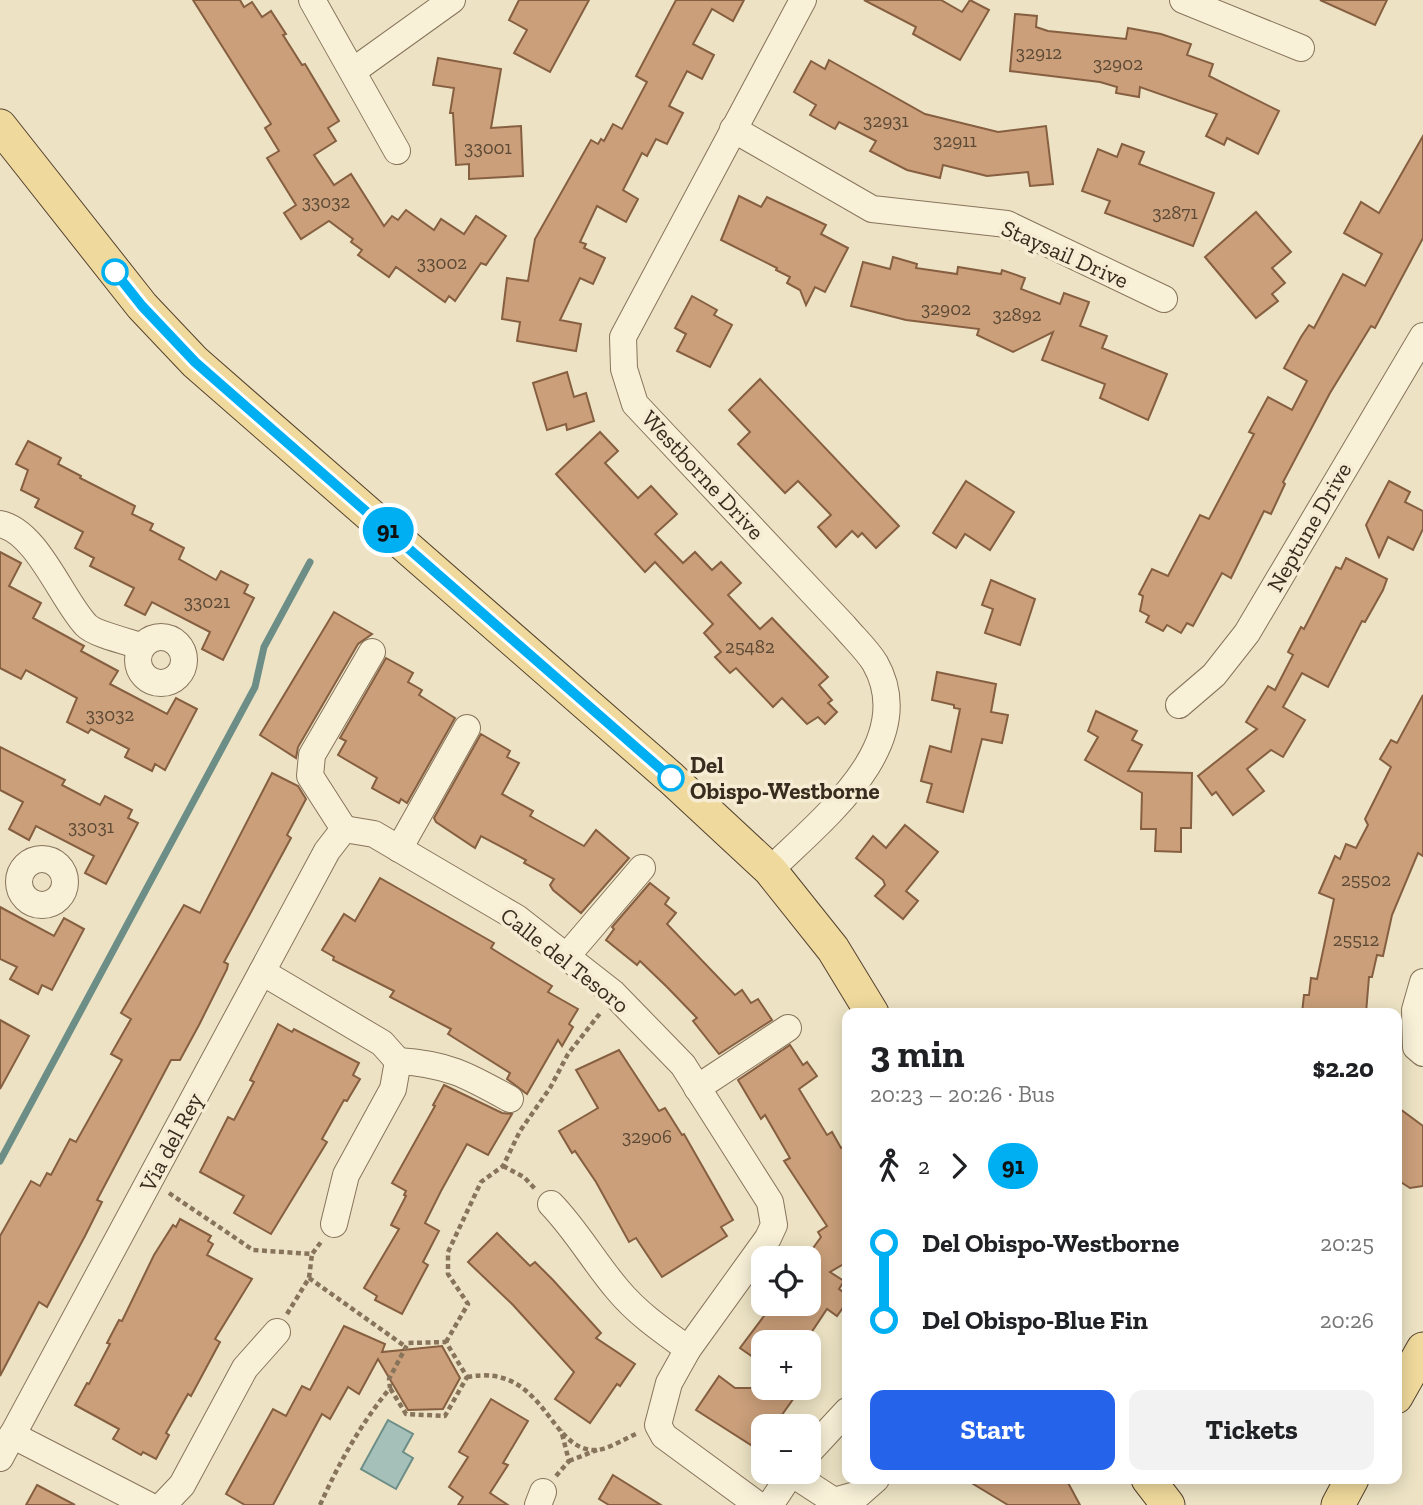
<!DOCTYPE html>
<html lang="en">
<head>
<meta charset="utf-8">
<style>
  :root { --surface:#fff; --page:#f2f2f2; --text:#202124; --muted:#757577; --accent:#2563eb }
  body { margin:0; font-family:"Zilla Slab",serif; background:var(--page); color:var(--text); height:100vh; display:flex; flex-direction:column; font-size:26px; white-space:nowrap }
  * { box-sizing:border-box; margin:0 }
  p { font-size:23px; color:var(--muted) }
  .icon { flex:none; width:38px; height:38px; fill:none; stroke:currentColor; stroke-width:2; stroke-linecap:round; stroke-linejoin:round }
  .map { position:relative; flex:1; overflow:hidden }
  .side { position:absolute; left:842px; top:1008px; width:560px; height:476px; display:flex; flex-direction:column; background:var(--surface); border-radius:14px; box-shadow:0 4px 18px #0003 }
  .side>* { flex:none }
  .badge { padding:0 14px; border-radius:23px; font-size:24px; line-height:46px }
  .fabs { position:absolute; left:751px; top:1246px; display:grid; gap:14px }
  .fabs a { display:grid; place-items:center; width:70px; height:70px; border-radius:14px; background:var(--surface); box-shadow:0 4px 18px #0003; font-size:35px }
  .map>.badge { position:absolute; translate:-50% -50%; box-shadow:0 0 0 4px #fff }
  .legs { display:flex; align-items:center; gap:10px; height:77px; padding:0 28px; font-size:23px }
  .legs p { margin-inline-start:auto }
  .headline { display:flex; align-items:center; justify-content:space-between; height:119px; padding:0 28px }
  h1 { font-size:38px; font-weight:700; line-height:52px }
  .action { display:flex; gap:14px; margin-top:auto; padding:14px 28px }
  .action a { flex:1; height:80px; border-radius:14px; background:var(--accent); color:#fff; font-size:28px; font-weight:700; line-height:80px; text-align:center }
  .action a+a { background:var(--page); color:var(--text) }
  ul { padding:0 28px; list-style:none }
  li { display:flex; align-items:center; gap:24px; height:77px; font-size:26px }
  li i { display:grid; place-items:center; width:10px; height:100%; margin:0 9px; background:currentColor }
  li i::after { content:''; width:18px; height:18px; margin:-9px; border:5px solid; border-radius:50%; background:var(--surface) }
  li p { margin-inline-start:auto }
  li:first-child i { background:linear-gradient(#0000 50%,currentColor 0) }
  li:last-child i { background:linear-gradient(currentColor 50%,#0000 0) }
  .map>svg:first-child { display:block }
  .water { fill:#a5c0b9; stroke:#6c8e87; stroke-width:2 }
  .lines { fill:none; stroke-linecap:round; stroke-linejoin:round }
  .stream { stroke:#6c8e87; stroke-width:7 }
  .building { fill:#ca9f7a; stroke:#865f41; stroke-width:2 }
  .minor-casing { stroke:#87745b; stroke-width:28 }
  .major-casing { stroke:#55422f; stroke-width:35 }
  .path { stroke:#87745b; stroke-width:4.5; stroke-dasharray:5 3.5; stroke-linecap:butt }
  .minor { stroke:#f8f0d7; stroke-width:26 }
  .major { stroke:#efd99c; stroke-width:33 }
  .line-1-casing { stroke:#fff; stroke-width:16 }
  .line-1 { stroke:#00aff2; stroke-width:10 }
  .stop-1-dot { fill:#fff; stroke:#00aff2; stroke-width:3.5 }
  .labels { text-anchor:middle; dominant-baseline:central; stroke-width:7; stroke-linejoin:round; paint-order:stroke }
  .number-label { font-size:19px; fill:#5c4935 }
  .street-label { font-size:23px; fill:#372c1e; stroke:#f5ecd3 }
  .stop-label { font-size:23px; font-weight:bold; fill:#372c1e; stroke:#f5ecd3; text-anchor:start }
</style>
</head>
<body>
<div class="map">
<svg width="1423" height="1505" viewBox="0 0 1423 1505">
  <rect width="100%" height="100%" fill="#ede3c4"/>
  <!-- water -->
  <polygon class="water" points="388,1420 413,1434 403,1452 413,1458 396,1489 361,1469"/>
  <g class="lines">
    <!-- stream -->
    <polyline class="stream" points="0,1161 255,687 264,647 310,562"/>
  </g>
  <!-- building -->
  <g class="building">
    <polygon points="193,0 240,0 244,7 252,2 262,17 271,11 286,34 283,35 302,65 305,64 339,121 328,128 336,141 314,155 334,185 351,174 384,226 392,216 398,220 406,210 434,230 441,219 464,234 476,216 506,236 486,265 481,263 455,301 449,296 445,302 396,267 389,277 358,255 362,250 351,242 353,239 329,221 301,239 284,213 296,205 267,158 279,151 265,128 271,124"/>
    <polygon points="519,0 589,0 550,72 514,53 527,30 509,20"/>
    <polygon points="676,0 744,0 733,21 712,9 693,44 714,55 702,79 687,71 669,106 683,113 667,144 656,139 647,156 642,153 623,190 638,199 626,222 597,206 580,242 586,244 584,248 605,258 593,284 580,278 560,320 581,324 576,351 517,341 520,322 502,319 507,278 528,281 535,239 591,140 598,144 601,139 604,141 613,124 622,129 647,82 636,76"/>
    <polygon points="864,0 941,0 962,12 970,0 989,10 960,60 913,34 916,27"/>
    <polygon points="1320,0 1387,0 1375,25"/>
    <polygon points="1015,14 1037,16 1036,27 1048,31 1126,39 1128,28 1161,34 1191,44 1187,55 1213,64 1209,76 1279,111 1258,154 1227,138 1224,145 1206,136 1217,114 1140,87 1139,97 1116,93 1117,87 1100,82 1010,71"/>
    <polygon points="438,58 501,69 491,128 521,126 523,176 469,179 469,164 456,165 453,113 450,113 454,88 433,85"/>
    <polygon points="829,60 925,114 998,132 1046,126 1053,184 1030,186 1028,172 987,176 943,165 940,178 907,170 870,151 876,141 839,122 835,129 810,115 816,105 794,92 811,61 825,69"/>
    <polygon points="1423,136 1423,238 1375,328 1371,326 1330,393 1283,482 1285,484 1271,514 1264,511 1231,578 1222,573 1193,626 1187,623 1181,633 1167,625 1163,631 1146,622 1149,616 1140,611 1143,596 1139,594 1152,569 1168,576 1200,515 1209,519 1254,434 1249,432 1268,397 1292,410 1307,381 1284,368 1301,337 1309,325 1314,328 1343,274 1365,286 1382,254 1344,233 1361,202 1379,213"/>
    <polygon points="1122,144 1144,152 1139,164 1214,193 1193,246 1105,213 1110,201 1082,191 1098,149 1117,157"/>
    <polygon points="739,196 761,207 767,197 805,215 826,225 821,234 848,248 825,292 815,287 806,305 800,290 787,283 790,277 776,270 777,268 721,240"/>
    <polygon points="1256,212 1291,252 1272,268 1285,283 1272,294 1278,301 1256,318 1205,257"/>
    <polygon points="893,257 917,264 916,268 957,274 958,267 1001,274 1002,270 1025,278 1021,289 1060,304 1064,293 1089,302 1080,326 1107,336 1102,348 1167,374 1148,420 1100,398 1105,384 1042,360 1053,332 1013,352 977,335 979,329 906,320 851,306 863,262 890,269"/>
    <polygon points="692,296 717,310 714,315 732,325 710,367 677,351 686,334 675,328"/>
    <polygon points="567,372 574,397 586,393 594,421 567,430 566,424 547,430 533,383"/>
    <polygon points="760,379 899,526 876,548 862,533 858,537 852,531 836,547 818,527 831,515 798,481 785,493 738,444 750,432 729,410"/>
    <polygon points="600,432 618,451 605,463 638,498 651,486 677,514 655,534 683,563 695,552 712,570 721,562 741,583 728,595 760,629 772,618 828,677 819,685 832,700 828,703 837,712 825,724 818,717 807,724 782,698 773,707 736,668 730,673 715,657 721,652 704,633 713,624 655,562 645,572 556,474"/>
    <polygon points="28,441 61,458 58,464 81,476 80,478 135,506 132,514 153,524 150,530 184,548 179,559 216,580 221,571 248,585 244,593 254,598 223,660 202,649 210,632 152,602 145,615 125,605 134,588 90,566 94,558 75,548 83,532 35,507 39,499 21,490 28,470 16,464"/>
    <polygon points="966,481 1014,512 990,550 965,534 956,548 933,533"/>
    <polygon points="1389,481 1410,492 1405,502 1423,511 1423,529 1413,550 1388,537 1379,557 1366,525"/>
    <polygon points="0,552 21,563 9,586 41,603 33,618 84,646 81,651 118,671 110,684 167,714 176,698 197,709 165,770 155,764 152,771 125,757 129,749 91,729 88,733 67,722 77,698 26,670 21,679 0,668"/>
    <polygon points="1346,558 1387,579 1383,590 1365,622 1362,621 1328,687 1302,673 1283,707 1305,720 1283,757 1271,750 1247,769 1264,791 1233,815 1216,792 1212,795 1198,776 1257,729 1246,722 1268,686 1275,690 1293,655 1288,652 1301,627 1304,629 1336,567 1341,569"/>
    <polygon points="991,580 1035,599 1020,645 985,633 993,609 982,605"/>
    <polygon points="334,612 372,634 358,644 298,747 296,758 260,735"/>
    <polygon points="386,658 413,673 408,682 422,690 419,695 455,718 407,803 401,799 399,803 372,788 377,778 338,755 346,741 340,738"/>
    <polygon points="937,672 996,684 991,712 1008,715 1002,743 982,739 963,812 927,802 932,784 921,781 930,746 951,752 960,709 954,708 954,705 932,700"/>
    <polygon points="1423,695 1423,856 1418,853 1392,915 1383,956 1377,955 1372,977 1369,977 1366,1013 1302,1013 1304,995 1309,995 1311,978 1317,979 1334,899 1319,893 1335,856 1340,859 1346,844 1356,848 1368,825 1365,819 1391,767 1380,759 1391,740 1397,743"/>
    <polygon points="1096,711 1137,731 1132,740 1142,745 1128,771 1192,773 1191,828 1181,828 1181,852 1155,851 1156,829 1141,829 1142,793 1085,760 1098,737 1088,731"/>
    <polygon points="481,734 510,751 507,757 519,763 502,794 533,811 530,816 584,846 596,830 629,858 581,913 553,890 550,885 554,879 524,863 526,860 481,836 475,848 436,822 434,818"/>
    <polygon points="0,747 65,780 62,785 100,805 105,796 132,810 128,818 138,823 106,884 85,873 94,856 36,826 29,840 9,829 23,802 0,790"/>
    <polygon points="272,773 298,786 306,799 287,835 291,838 224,962 228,964 227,969 199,1025 180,1060 171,1060 97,1200 102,1202 85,1236 47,1307 39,1302 0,1376 0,1236 31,1181 40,1186 47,1173 51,1175 70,1139 76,1142 122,1060 111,1054 131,1019 121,1013 184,905 200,913"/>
    <polygon points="905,825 938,852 906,891 918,901 903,919 875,896 885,885 883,880 856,858 873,836 886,848"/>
    <polygon points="380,878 494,943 491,948 552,986 548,992 578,1009 569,1024 573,1027 562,1046 558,1040 527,1094 507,1079 510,1073 448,1034 451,1029 390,997 394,991 333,960 334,957 322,950 344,914 355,921"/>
    <polygon points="650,883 669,898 665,904 676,913 667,924 735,995 742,990 751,1003 758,999 772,1020 719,1054 693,1021 697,1018 667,987 640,961 637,965 606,940 614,929 612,927"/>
    <polygon points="0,907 54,936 64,918 84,929 52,990 42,985 38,994 10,979 17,967 0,959"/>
    <polygon points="0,1020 29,1036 0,1089"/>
    <polygon points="278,1024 292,1032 294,1029 359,1063 353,1075 360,1079 347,1101 344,1100 322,1139 327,1142 271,1234 234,1213 244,1196 200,1172 228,1117 234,1120 254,1082 250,1080"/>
    <polygon points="790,1045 803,1065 807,1062 817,1076 799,1089 827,1135 832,1132 841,1148 847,1145 847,1262 830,1272 844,1281 839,1289 847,1295 847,1302 837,1316 827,1309 805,1342 763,1342 763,1364 740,1348 773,1304 808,1304 808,1255 821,1237 818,1232 827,1226 784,1161 790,1158 765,1115 761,1119 738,1080"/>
    <polygon points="619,1050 659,1111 665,1108 682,1135 684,1134 733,1220 721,1227 727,1236 662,1277 636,1238 629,1242 596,1182 575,1151 572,1153 559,1131 598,1108 576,1070"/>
    <polygon points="444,1085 502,1113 512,1114 488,1155 467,1144 441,1191 425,1223 439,1231 423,1262 428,1265 402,1314 375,1300 377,1296 364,1288 399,1229 391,1225 406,1196 404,1195 406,1191 392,1183 435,1106 433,1105"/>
    <polygon points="1396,1106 1423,1126 1423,1186 1410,1188 1396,1179"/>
    <polygon points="180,1219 211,1236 208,1241 213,1244 207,1255 252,1279 215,1339 220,1342 191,1396 188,1394 166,1433 169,1435 156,1459 143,1452 141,1455 113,1439 119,1429 75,1405 87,1383 89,1384 110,1344 107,1343 119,1320 122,1321 154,1255 173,1225 176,1227"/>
    <polygon points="497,1233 530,1266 535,1262 553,1280 601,1333 596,1338 635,1364 620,1386 617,1384 590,1423 555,1399 574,1372 513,1305 468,1262"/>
    <polygon points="344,1326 385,1344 382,1352 442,1346 460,1378 443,1409 408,1410 378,1359 359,1394 348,1387 330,1419 322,1414 273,1505 245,1505 226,1494 273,1409 286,1416 302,1386 310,1390"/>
    <polygon points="719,1376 735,1388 801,1388 774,1426 763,1426 751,1445 696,1410"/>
    <polygon points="491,1399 528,1421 503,1463 508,1465 490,1493 508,1505 458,1505 463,1497 449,1487 468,1457 459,1452"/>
    <polygon points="613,1475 661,1505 609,1505 599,1499"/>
    <polygon points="965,1479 1066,1479 1080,1505 1008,1505"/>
    <polygon points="37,1485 75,1505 26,1505"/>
  </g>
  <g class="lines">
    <defs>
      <g id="minor">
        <polyline points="312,0 397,151"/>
        <polyline points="1183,0 1301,48"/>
        <polyline points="353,71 452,0"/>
        <polyline points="733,129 872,209 1007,224 1164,299"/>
        <path d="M0,524C37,531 62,600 86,625C94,634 129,642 141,646"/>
        <circle cx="161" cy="660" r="23"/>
        <polyline points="1179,705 1214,675 1247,633 1423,336"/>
        <polyline points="344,829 374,834 517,918 613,993 683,1065 770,1202 774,1225 768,1238 688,1349 669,1383 658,1425 664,1436 758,1505"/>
        <polyline points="344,829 310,776 312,755 372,652"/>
        <polyline points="399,849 467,728"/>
        <circle cx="42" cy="882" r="23"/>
        <path d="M770,870C820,821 921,744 875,663C867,650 854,638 844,626L635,404L624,369L623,337L803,0"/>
        <polyline points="566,957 642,868"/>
        <polyline points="262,972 382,1043 398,1061 393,1089 346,1175 334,1224"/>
        <polyline points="1423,982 1415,1010 1416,1047 1423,1053"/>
        <path d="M398,1061C448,1064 467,1075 510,1099"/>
        <polyline points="697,1088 788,1028"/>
        <path d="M551,1204C577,1231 594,1262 618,1290C638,1314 663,1331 688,1349"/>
        <polyline points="12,1435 148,1505"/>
        <polyline points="808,1453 847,1411"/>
        <polyline points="0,1458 327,851 344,829"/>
        <polyline points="791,1473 834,1501 859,1494 876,1479"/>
        <polyline points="163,1505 182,1485 245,1368 277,1332"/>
        <polyline points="538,1505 543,1492"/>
        <polyline points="770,1505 792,1472"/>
      </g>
      <g id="major">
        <polyline points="0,126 142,306 195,362 671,778 770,870 833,949 872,1013"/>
        <polyline points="1396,1397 1423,1349"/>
        <polyline points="1148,1479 1168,1505"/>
        <polyline points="1338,1505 1352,1479"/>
      </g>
    </defs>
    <!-- minor casing -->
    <use href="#minor" class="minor-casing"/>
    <!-- major casing -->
    <use href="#major" class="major-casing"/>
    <!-- path -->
    <g class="path">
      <polyline points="503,1166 524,1177 536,1190"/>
      <polyline points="169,1193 253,1250 312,1254 321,1242"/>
      <polyline points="309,1278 406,1347"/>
      <polyline points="287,1314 309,1278 312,1254"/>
      <polyline points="446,1342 468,1304 448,1274 448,1252 481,1182 503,1166 520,1131 550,1088 568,1054 601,1012"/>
      <path d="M467,1377C546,1362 548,1453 597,1450C609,1449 626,1438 638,1433"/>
      <polyline points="569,1461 597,1450"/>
      <polyline points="556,1476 569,1461 561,1430"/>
      <path d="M320,1505C339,1463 360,1425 390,1388L389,1379L408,1343L446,1342L467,1377L445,1416L406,1414L390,1388"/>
    </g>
    <!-- minor -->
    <use href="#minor" class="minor"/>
    <!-- major -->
    <use href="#major" class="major"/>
  </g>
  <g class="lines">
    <defs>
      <polyline id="line-1" points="115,272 142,306 195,362 671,778"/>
    </defs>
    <!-- line-1 casing -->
    <use href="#line-1" class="line-1-casing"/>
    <!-- line-1 -->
    <use href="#line-1" class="line-1"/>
  </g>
  <!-- markers -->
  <g class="stop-1-dot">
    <circle cx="115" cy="272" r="12"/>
    <circle cx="671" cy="778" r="12"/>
  </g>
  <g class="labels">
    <!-- number labels -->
    <g class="number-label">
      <text x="1039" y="52">32912</text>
      <text x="1118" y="63">32902</text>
      <text x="886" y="120">32931</text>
      <text x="955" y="140">32911</text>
      <text x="488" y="147">33001</text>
      <text x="326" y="201">33032</text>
      <text x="1175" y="212">32871</text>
      <text x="442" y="262">33002</text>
      <text x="946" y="308">32902</text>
      <text x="1017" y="314">32892</text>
      <text x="207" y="601">33021</text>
      <text x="750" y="646">25482</text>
      <text x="110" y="714">33032</text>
      <text x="91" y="826">33031</text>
      <text x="1366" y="879">25502</text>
      <text x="1356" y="939">25512</text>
      <text x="647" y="1136">32906</text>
    </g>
    <!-- street labels -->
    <g class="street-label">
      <text transform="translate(1065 254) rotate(24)">Staysail Drive</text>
      <text transform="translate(703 475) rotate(47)">Westborne Drive</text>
      <text transform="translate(1309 527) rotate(-60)">Neptune Drive</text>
      <text transform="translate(565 960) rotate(38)">Calle del Tesoro</text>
      <text transform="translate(171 1142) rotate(-62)">Via del Rey</text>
    </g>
    <!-- stop labels -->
    <g class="stop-label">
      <text x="690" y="765">Del<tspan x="690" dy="26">Obispo-Westborne</tspan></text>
    </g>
  </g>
</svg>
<div class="fabs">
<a><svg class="icon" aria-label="locate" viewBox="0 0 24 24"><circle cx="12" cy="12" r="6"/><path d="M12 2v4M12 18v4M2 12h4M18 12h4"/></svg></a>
<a>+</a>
<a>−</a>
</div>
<b class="badge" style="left:388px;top:530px;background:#00aff2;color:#111">91</b>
<section class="side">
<div class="headline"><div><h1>3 min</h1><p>20:23 – 20:26 · Bus</p></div><b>$2.20</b></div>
<div class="legs"><svg class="icon" aria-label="walk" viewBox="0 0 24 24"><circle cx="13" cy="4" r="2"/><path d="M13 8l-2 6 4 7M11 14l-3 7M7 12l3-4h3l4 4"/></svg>2<svg class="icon" aria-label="forward" viewBox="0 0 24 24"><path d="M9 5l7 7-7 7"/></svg><b class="badge" style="background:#00aff2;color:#111">91</b></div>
<ul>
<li><i style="color:#00aff2"></i><b>Del Obispo-Westborne</b><p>20:25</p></li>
<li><i style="color:#00aff2"></i><b>Del Obispo-Blue Fin</b><p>20:26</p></li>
</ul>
<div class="action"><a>Start</a><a>Tickets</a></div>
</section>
</div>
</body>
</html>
